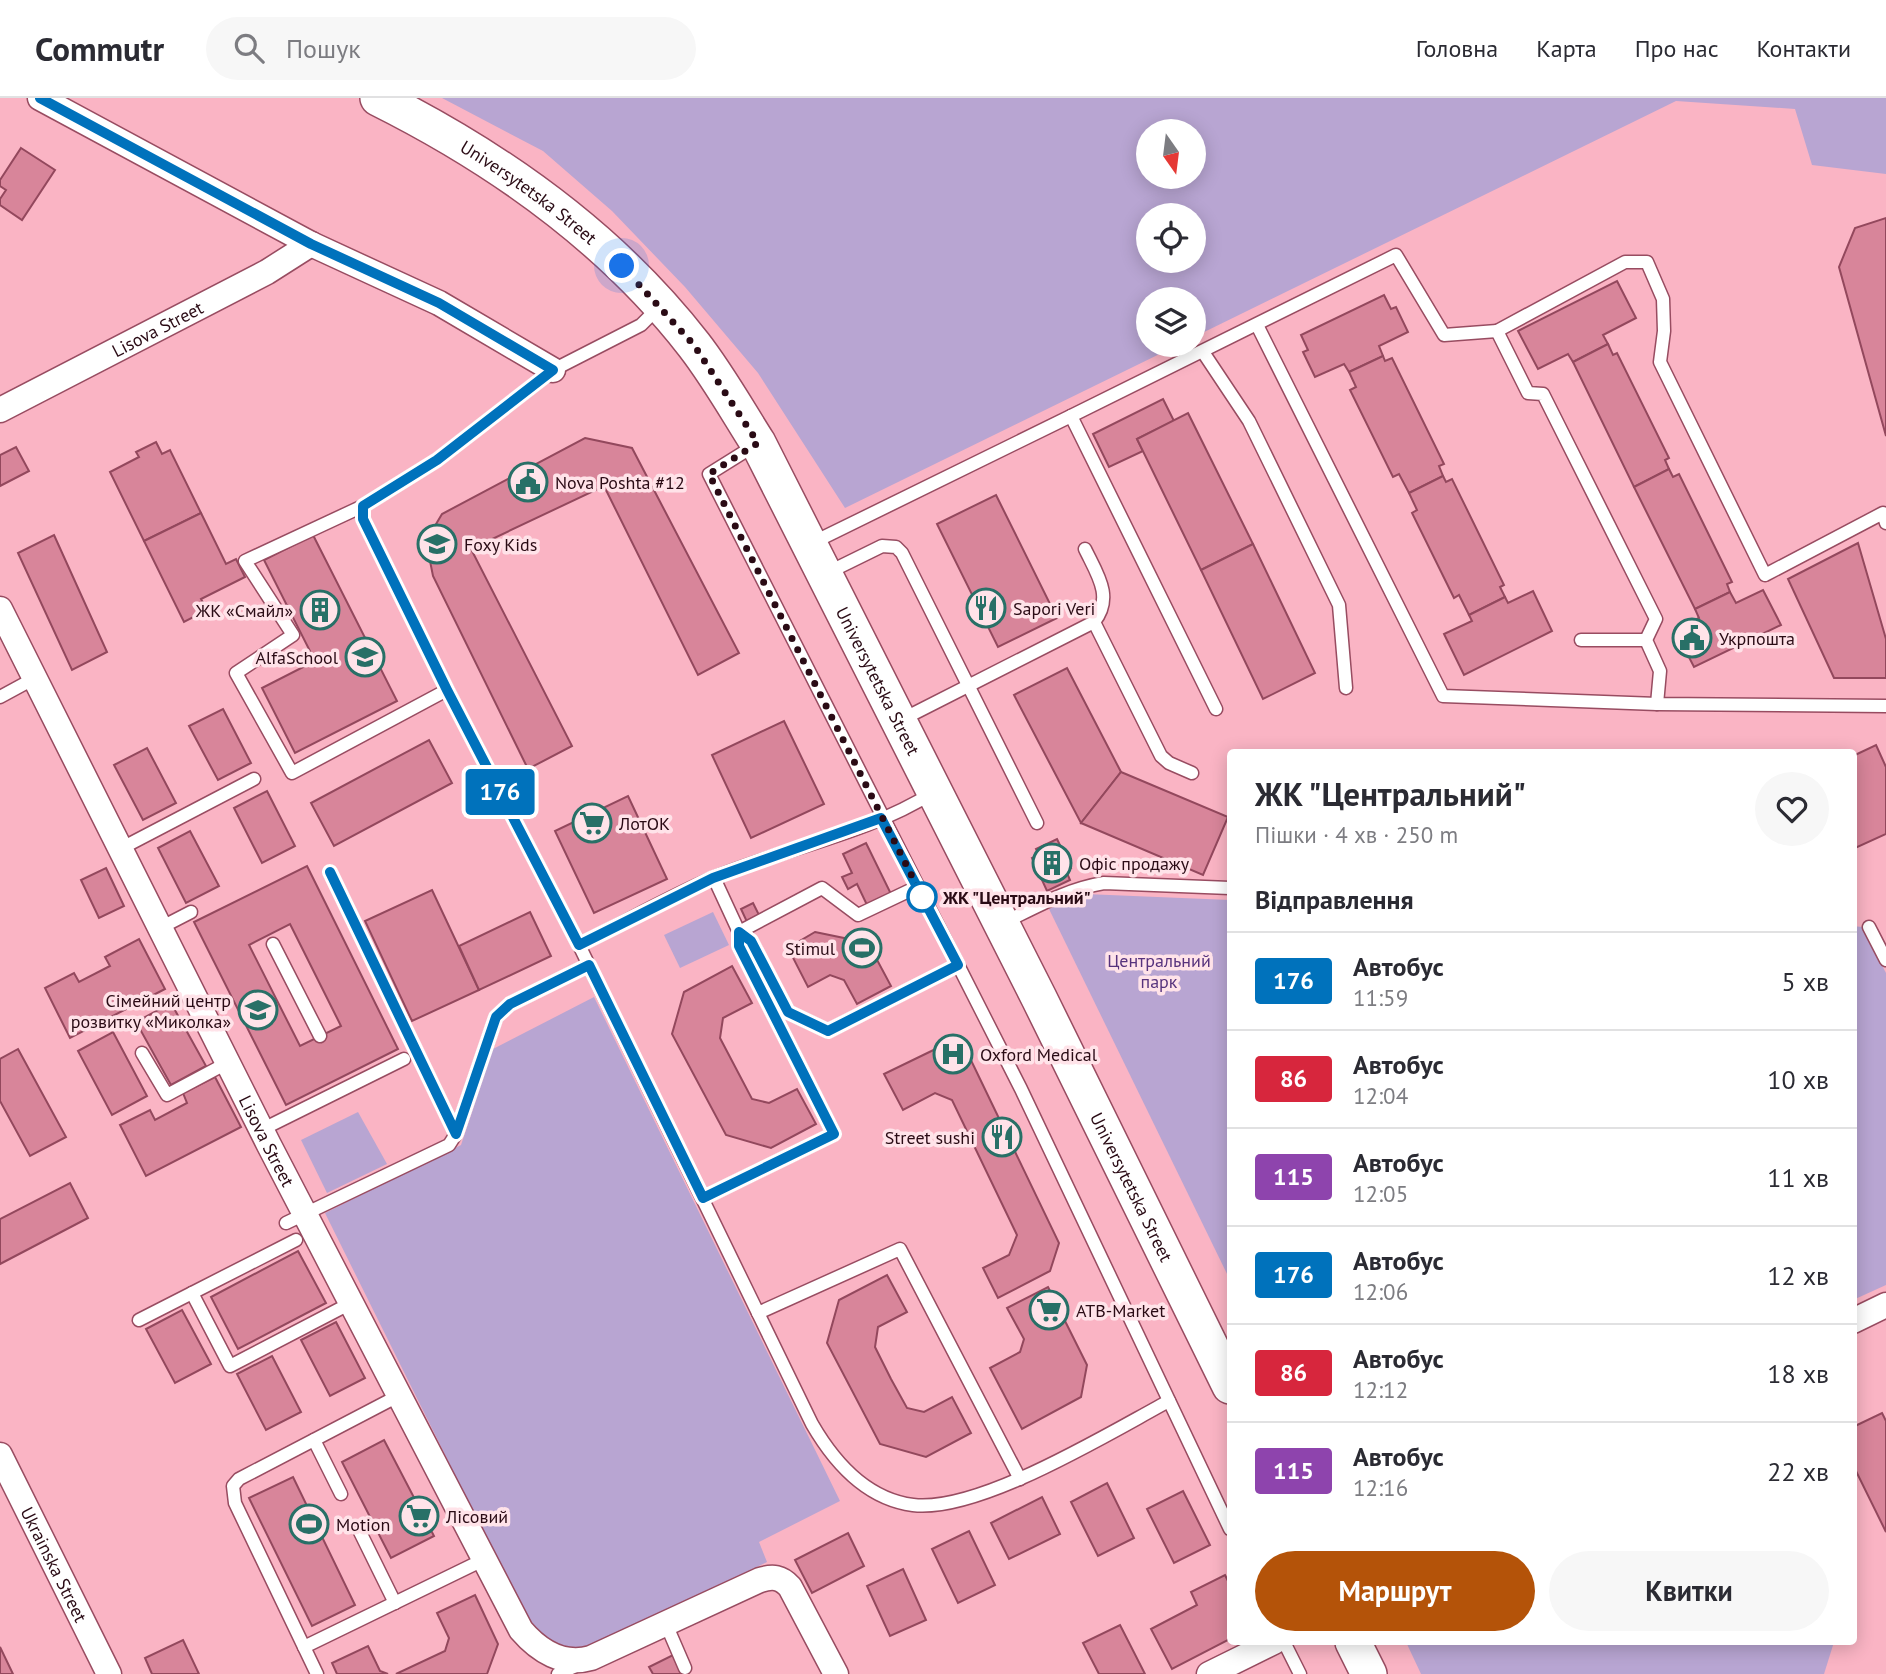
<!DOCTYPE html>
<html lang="uk">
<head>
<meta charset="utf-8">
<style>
  :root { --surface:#fff; --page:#f7f7f7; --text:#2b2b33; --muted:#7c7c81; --line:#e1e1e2; --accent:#b45309 }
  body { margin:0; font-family:"PT Sans",sans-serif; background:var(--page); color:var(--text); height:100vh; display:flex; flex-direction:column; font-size:26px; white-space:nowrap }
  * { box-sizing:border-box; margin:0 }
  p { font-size:23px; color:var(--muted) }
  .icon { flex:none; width:38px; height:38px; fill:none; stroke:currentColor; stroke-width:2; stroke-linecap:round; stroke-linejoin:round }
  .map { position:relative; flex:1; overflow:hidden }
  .details { position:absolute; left:1227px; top:651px; width:630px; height:896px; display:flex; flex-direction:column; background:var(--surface); border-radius:7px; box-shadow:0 4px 18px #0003 }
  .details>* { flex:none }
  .badge { padding:0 14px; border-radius:5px; font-size:24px; line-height:46px }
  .needle { width:46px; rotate:166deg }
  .buttons { position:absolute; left:1136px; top:21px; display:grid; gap:14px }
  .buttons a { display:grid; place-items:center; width:70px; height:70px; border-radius:50%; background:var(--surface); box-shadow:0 4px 18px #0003; font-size:35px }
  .you { position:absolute; width:35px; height:35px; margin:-18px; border:5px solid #fff; border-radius:50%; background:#1a73e8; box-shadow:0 0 0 10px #1a73e833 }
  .map>.badge { position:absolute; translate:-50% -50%; box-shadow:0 0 0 4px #fff }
  h2 { padding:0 28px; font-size:26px; line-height:63px }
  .round { display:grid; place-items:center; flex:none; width:74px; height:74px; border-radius:37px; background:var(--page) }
  .summary { display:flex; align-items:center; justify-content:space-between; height:119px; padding:0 28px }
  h1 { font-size:33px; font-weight:600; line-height:52px }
  .cta { display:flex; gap:14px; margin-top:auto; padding:14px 28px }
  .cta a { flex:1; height:80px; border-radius:42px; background:var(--accent); color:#fff; font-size:28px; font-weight:600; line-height:80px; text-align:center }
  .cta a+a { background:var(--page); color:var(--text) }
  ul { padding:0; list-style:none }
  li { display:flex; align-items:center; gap:21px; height:98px; padding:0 28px; border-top:2px solid var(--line) }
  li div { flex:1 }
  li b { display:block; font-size:26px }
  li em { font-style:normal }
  li .badge { min-width:77px; font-weight:700; text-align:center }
  header { display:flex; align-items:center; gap:42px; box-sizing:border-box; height:98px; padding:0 35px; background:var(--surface); border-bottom:2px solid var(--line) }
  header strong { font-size:33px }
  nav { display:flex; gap:38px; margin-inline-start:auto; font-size:24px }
  .search { width:490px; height:63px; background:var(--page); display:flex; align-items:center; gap:18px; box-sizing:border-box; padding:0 24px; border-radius:38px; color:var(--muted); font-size:26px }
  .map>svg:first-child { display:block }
  .green { fill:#b8a5d2; fill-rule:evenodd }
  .building { fill:#d8859a; stroke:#93485d; stroke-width:2; fill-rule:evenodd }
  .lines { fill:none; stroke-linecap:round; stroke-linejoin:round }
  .service-casing { stroke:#984c61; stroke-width:15 }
  .minor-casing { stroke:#984c61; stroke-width:27 }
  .secondary-casing { stroke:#984c61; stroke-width:38 }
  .service { stroke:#fff; stroke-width:12 }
  .minor { stroke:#fff; stroke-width:24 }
  .secondary { stroke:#fff; stroke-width:35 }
  .line-casing { stroke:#fff; stroke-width:16 }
  .line { stroke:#0072bc; stroke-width:10 }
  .walk { stroke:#2a0b15; stroke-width:7; stroke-dasharray:0 12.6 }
  .stop-dot { fill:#fff; stroke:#0072bc; stroke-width:3.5 }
  .labels { text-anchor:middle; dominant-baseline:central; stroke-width:7; stroke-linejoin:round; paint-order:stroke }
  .street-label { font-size:18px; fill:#2a0b15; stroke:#ffe3e9 }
  .poi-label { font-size:18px; fill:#2a0b15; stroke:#ffe3e9; text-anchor:start }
  .stop-label { font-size:18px; font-weight:bold; fill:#2a0b15; stroke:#ffe3e9; text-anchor:start }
  .park-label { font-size:18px; fill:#57337d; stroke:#ffe3e9 }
</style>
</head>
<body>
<header>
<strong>Commutr</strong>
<div class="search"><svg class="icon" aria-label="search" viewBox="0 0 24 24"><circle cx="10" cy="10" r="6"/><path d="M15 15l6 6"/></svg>Пошук</div>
<nav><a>Головна</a><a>Карта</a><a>Про нас</a><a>Контакти</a></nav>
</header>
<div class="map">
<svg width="1886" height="1576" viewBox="0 0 1886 1576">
  <rect width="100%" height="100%" fill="#fab4c4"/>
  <!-- green -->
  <g class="green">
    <path d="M442,0H1886V76L1812,67L1795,11L1676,3L1194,239V201H1148V247H1178L845,410L758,275L685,189L612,113L543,53ZM1148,33H1194V79H1148ZM1148,117H1194V163H1148Z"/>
    <polygon points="1085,796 1230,802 1230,1182 1049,811"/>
    <polygon points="713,814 729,847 680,870 664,837"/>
    <polygon points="1853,828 1862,829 1886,875 1886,1187 1853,1202"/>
    <polygon points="594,899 840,1403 759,1444 767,1464 587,1550 560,1549 534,1536 325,1115 461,1047 493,951"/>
    <polygon points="358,1014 387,1066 327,1095 301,1042"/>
    <polygon points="1406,1544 1834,1544 1824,1576 1421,1576"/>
  </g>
  <!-- building -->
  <g class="building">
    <polygon points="21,50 55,72 22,122 0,107 0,101 6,92 0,88 0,82"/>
    <polygon points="1886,120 1886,338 1839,169 1855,130"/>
    <polygon points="1617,183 1636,220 1603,237 1608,246 1573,264 1568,256 1538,271 1518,233"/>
    <polygon points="1384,197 1391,211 1396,209 1408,234 1379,248 1383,258 1349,274 1344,266 1315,279 1303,254 1308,252 1301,237"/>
    <polygon points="1608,246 1613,257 1617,255 1669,360 1665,362 1669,371 1634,389 1573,264"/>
    <polygon points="1383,258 1385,263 1392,260 1444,366 1439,368 1443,378 1409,395 1399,376 1393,379 1350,292 1356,289 1349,274"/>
    <polygon points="1163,301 1174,323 1137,341 1143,353 1109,369 1093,336"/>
    <polygon points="1188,315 1253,446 1201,472 1137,341"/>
    <polygon points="585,340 632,350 739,555 698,577 604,388 471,451 572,648 528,671 433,478 426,443 442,416"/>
    <polygon points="156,344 162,356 170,352 201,415 144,443 110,374 139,359 136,354"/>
    <polygon points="16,349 29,373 0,388 0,357"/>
    <polygon points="1669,371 1673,379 1679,376 1732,484 1727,486 1730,494 1695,511 1634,389"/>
    <polygon points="1443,378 1446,384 1452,381 1504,487 1500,489 1505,499 1469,517 1459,497 1454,500 1412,415 1417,412 1409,395"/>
    <polygon points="996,397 1057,520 998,549 937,426"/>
    <polygon points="201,415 226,466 236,461 245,479 201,501 207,512 184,524 144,443"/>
    <polygon points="54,437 107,554 72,572 18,455"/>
    <polygon points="313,437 397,603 295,655 262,590 315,563 264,462"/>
    <polygon points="1858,445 1886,541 1886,580 1834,580 1788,481"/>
    <polygon points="1253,446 1315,575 1263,601 1201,472"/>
    <polygon points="1763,492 1781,527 1694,569 1675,532 1699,520 1695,511 1730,494 1736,505"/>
    <polygon points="1533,493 1552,533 1464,577 1444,536 1472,523 1469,517 1505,499 1508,505"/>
    <polygon points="1067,570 1121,674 1081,725 1014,597"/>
    <polygon points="223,611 251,665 218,682 189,628"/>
    <polygon points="784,623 824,706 751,740 712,657"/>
    <polygon points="429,642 452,685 334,748 311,705"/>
    <polygon points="1876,647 1886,669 1886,736 1853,751 1853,658"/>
    <polygon points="147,650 176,705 143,722 114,667"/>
    <polygon points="1121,674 1228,719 1203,777 1081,725"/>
    <polygon points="267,693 295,748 262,765 234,710"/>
    <polygon points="628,698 667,781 594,815 555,733"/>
    <polygon points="190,733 219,788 186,805 158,750"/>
    <polygon points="1057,741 1071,770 1066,773 1070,782 1047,793 1032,760 1039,757 1036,751"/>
    <polygon points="866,745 891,796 867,807 857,786 848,791 842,779 852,775 843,756"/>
    <path d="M307,768L398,951L286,1007L194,824ZM290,826L341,928L300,948L249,847Z"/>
    <polygon points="106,770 124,808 99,820 81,782"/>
    <polygon points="432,792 479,892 412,923 365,823"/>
    <polygon points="753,805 760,819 748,826 741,811"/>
    <polygon points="530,814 551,858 479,892 459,848"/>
    <polygon points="815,834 868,845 891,888 857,906 844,882 830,877 808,889 788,850"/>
    <polygon points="139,841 165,891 70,940 45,890 74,875 79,884 110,868 105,859"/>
    <polygon points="732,868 752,905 723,920 720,940 752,1001 769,1005 797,991 816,1026 771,1050 726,1037 672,936 684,894"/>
    <polygon points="171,905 206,968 171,987 136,924"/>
    <polygon points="113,934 147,998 112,1017 78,953"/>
    <polygon points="948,945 968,956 1059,1145 1050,1173 998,1200 983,1170 1009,1157 1017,1137 952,1002 935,995 903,1012 884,976"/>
    <polygon points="18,951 66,1039 30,1058 0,1003 0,961"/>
    <polygon points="215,979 241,1029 146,1078 120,1027 150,1012 155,1022 187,1005 183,995"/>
    <polygon points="70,1085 88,1120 0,1166 0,1121"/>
    <polygon points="298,1153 326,1205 238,1251 211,1199"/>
    <polygon points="887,1177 907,1214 878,1229 875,1249 891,1281 907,1310 924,1314 952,1299 971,1335 926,1359 880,1346 827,1245 839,1202"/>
    <polygon points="1048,1189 1087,1267 1081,1299 1022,1331 990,1270 1020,1254 1024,1241 1007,1210"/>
    <polygon points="182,1212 211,1266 175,1285 146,1231"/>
    <polygon points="336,1224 365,1280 330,1298 301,1242"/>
    <polygon points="272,1258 301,1314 266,1332 237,1276"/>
    <polygon points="1882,1315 1886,1323 1886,1434 1853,1367 1853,1329"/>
    <polygon points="384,1342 434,1438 391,1460 342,1364"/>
    <polygon points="293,1379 355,1507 312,1528 249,1400"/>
    <polygon points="1107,1385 1134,1440 1098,1458 1071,1404"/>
    <polygon points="1183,1393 1210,1447 1174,1465 1147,1411"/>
    <polygon points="1042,1399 1060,1436 1009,1461 991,1425"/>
    <polygon points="969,1433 995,1487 958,1505 932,1451"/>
    <polygon points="848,1435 864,1468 812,1495 795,1462"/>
    <polygon points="903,1471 926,1522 890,1538 867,1488"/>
    <polygon points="1225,1477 1230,1487 1230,1541 1172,1571 1151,1531 1197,1507 1191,1494"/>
    <polygon points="475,1497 498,1546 487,1576 396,1576 445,1553 449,1540 437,1515"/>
    <polygon points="1120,1527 1145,1576 1099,1576 1083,1545"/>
    <polygon points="183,1542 199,1576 152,1576 145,1560"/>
    <polygon points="368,1548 380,1573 388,1576 337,1576 332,1565"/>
    <polygon points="0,1549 13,1576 0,1576"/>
    <polygon points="673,1557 682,1576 653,1576 649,1569"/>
  </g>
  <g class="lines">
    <defs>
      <g id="service">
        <polyline points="1257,227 1443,598 1657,606 1886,608"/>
        <polyline points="1203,254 1249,323 1339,507 1346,590"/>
        <polyline points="757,346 709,376 1021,991 1230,1431"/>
        <polyline points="363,408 245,463 293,537 236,575 292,675 447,592 363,421 363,408 437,362 553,272 641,227 660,208"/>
        <polyline points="812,445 1071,318"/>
        <path d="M1085,451C1097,476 1114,499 1094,524L1161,658L1169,665L1192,675"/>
        <polyline points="827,475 882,448 896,449 902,455 1037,725"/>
        <polyline points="1581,542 1646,542"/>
        <path d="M447,592L579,847L812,1326C834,1364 866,1401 913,1407C979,1415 1109,1335 1169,1303"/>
        <polyline points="0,599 35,580"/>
        <polyline points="1657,606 1660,573 1646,542 1656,521 1543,296 1528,295 1497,233 1625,164 1647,164 1663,201 1664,233 1660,264 1765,477 1883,415 1886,425"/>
        <polyline points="1216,611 1071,318 1396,157 1444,237 1497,233"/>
        <polyline points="901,622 1094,524"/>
        <polyline points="120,751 254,681"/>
        <polyline points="330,774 456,1036"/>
        <polyline points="714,780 739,834 751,843 788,914 828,933 958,867"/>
        <path d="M1003,825C1036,809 1067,791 1104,785L1230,790"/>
        <polyline points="1869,829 1886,862"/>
        <polyline points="160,830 191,814"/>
        <polyline points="273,846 320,938"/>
        <path d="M579,847C624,825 668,799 713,780C782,751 870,735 932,695"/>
        <polyline points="142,955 167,997 227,965"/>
        <polyline points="261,1032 404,961"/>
        <polyline points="703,1100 834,1036 739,848 739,834 822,790 858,817 917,789"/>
        <polyline points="286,1125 449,1047 456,1036 496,919 510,906 589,867"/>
        <polyline points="296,1142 192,1195 230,1268 351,1205"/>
        <polyline points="758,1215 900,1151 1020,1381"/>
        <polyline points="139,1222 192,1195"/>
        <polyline points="314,1342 341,1396"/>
        <polyline points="360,1434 395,1505"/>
        <polyline points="666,1526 685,1570"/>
        <polyline points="1284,1544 1300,1576"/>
        <polyline points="304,1549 485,1461"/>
        <polyline points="317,1576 235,1405 233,1388 239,1381 400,1297"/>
        <polyline points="558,1576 578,1567"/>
      </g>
      <g id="minor">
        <polyline points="40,0 311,146 439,205 553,272"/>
        <path id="s1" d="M0,312L267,174L311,146"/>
        <path id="s2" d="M0,511L269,1047L521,1532C539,1553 563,1568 591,1560L760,1482C773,1478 781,1479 790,1489L836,1576"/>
        <polyline points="1853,1223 1886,1207"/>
        <path id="s3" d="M0,1357L109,1576"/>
        <polyline points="1209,1576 1274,1544"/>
      </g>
      <g id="secondary">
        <path id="s4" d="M378,0C498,60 611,140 694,247C718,278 737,312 758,345L1039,900L1230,1288"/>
        <polyline points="1353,1544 1369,1576"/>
      </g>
    </defs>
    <!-- service casing -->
    <use href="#service" class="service-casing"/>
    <!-- minor casing -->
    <use href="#minor" class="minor-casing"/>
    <!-- secondary casing -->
    <use href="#secondary" class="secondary-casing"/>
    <!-- service -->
    <use href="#service" class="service"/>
    <!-- minor -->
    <use href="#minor" class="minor"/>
    <!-- secondary -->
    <use href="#secondary" class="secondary"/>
  </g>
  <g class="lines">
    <defs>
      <polyline id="line" points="40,0 311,146 439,205 553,272 437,362 363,408 363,421 447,592 579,847 713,780 881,720 958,867 828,933 788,914 751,843 739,834 739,848 834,1036 703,1100 589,867 510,906 496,919 456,1036 330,774"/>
    </defs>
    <!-- line casing -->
    <use href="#line" class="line-casing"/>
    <!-- line -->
    <use href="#line" class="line"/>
    <!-- walk -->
    <polyline class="walk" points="622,168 694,247 758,345 709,376 926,806 922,799"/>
  </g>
  <!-- icons -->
  <defs>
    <symbol id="civic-ring" viewBox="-11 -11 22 22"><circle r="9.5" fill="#ffe3e9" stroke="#287067" stroke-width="1.5"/><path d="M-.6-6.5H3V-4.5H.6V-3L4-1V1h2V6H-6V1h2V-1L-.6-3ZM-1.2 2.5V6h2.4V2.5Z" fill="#287067"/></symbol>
    <symbol id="school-ring" viewBox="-11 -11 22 22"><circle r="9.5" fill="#ffe3e9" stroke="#287067" stroke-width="1.5"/><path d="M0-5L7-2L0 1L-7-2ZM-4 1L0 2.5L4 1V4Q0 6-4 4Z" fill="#287067"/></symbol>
    <symbol id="restaurant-ring" viewBox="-11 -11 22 22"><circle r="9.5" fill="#ffe3e9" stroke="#287067" stroke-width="1.5"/><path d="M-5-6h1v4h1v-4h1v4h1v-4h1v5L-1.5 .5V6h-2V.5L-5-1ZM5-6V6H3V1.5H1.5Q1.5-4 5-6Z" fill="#287067"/></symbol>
    <symbol id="building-ring" viewBox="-11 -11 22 22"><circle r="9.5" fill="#ffe3e9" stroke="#287067" stroke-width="1.5"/><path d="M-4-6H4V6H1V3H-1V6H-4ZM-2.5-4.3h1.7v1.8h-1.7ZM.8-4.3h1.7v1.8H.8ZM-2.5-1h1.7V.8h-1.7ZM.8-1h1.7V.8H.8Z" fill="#287067"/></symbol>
    <symbol id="supermarket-ring" viewBox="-11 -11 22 22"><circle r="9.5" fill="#ffe3e9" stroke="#287067" stroke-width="1.5"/><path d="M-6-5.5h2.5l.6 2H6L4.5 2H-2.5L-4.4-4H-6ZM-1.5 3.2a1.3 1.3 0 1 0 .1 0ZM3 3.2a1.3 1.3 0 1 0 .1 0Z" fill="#287067"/></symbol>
    <symbol id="stadium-ring" viewBox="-11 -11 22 22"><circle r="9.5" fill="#ffe3e9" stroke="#287067" stroke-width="1.5"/><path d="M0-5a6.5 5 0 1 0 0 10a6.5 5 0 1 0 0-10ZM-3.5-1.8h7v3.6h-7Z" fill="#287067"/></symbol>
    <symbol id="hospital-ring" viewBox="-11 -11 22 22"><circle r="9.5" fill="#ffe3e9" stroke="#287067" stroke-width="1.5"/><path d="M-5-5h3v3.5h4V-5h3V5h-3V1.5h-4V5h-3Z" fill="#287067"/></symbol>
  </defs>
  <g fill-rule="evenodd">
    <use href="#civic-ring" x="506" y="362" width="44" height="44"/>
    <use href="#school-ring" x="415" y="424" width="44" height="44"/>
    <use href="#restaurant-ring" x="964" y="488" width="44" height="44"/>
    <use href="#building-ring" x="298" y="490" width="44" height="44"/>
    <use href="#civic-ring" x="1670" y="518" width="44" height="44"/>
    <use href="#school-ring" x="343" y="537" width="44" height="44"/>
    <use href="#supermarket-ring" x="570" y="703" width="44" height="44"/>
    <use href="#building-ring" x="1030" y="743" width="44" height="44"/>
    <use href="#stadium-ring" x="840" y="828" width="44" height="44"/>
    <use href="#school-ring" x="236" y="890" width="44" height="44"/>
    <use href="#hospital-ring" x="931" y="934" width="44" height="44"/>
    <use href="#restaurant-ring" x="980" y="1017" width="44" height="44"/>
    <use href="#supermarket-ring" x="1027" y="1190" width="44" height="44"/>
    <use href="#supermarket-ring" x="397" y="1396" width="44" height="44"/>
    <use href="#stadium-ring" x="287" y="1404" width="44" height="44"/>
  </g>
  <!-- markers -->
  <circle class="stop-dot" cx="922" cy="799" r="14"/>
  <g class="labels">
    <!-- street labels -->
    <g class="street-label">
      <text stroke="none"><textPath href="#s4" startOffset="178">Universytetska Street</textPath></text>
      <text stroke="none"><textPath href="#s1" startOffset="177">Lisova Street</textPath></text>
      <text stroke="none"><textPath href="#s4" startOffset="788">Universytetska Street</textPath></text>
      <text stroke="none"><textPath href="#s2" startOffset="595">Lisova Street</textPath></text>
      <text stroke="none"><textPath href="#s4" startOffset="1354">Universytetska Street</textPath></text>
      <text stroke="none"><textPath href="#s3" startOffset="122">Ukrainska Street</textPath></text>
    </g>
    <!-- poi labels -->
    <g class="poi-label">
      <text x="555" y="384">Nova Poshta #12</text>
      <text x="464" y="446">Foxy Kids</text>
      <text x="1013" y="510">Sapori Veri</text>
      <text x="293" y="512" text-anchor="end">ЖК «Смайл»</text>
      <text x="1719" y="540">Укрпошта</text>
      <text x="338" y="559" text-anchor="end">AlfaSchool</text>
      <text x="619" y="725">ЛотОК</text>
      <text x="1079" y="765">Офіс продажу</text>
      <text x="835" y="850" text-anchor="end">Stimul</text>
      <text x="231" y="902" text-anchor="end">Сімейний центр<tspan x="231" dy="21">розвитку «Миколка»</tspan></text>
      <text x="980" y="956">Oxford Medical</text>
      <text x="975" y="1039" text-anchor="end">Street sushi</text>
      <text x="1076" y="1212">ATB-Market</text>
      <text x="446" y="1418">Лісовий</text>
      <text x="336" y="1426">Motion</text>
    </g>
    <!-- stop labels -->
    <g class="stop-label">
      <text x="943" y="799">ЖК "Центральний"</text>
    </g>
    <!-- park labels -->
    <g class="park-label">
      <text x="1159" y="862">Центральний<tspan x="1159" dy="21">парк</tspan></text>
    </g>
  </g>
</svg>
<div class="buttons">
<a><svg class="needle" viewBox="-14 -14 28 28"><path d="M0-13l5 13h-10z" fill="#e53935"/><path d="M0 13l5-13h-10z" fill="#7c7c81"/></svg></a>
<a><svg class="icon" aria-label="locate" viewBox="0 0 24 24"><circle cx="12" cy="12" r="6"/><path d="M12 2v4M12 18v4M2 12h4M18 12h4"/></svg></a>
<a><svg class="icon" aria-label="layers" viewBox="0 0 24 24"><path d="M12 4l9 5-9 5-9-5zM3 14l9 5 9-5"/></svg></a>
</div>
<div class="you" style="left:622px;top:168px"></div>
<b class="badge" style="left:500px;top:694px;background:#0072bc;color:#fff">176</b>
<section class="details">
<div class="summary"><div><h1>ЖК &quot;Центральний&quot;</h1><p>Пішки · 4 хв · 250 m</p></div><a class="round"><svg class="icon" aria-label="heart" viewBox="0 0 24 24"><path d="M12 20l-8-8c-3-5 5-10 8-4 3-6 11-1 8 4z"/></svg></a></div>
<h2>Відправлення</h2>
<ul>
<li><span class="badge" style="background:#0072bc;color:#fff">176</span><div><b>Автобус</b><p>11:59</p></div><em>5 хв</em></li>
<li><span class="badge" style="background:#d7263d;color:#fff">86</span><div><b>Автобус</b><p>12:04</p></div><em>10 хв</em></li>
<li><span class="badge" style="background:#8e44ad;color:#fff">115</span><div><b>Автобус</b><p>12:05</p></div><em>11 хв</em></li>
<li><span class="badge" style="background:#0072bc;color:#fff">176</span><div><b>Автобус</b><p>12:06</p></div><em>12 хв</em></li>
<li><span class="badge" style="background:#d7263d;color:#fff">86</span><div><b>Автобус</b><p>12:12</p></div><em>18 хв</em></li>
<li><span class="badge" style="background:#8e44ad;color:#fff">115</span><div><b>Автобус</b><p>12:16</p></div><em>22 хв</em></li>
</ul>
<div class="cta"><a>Маршрут</a><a>Квитки</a></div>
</section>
</div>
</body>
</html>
